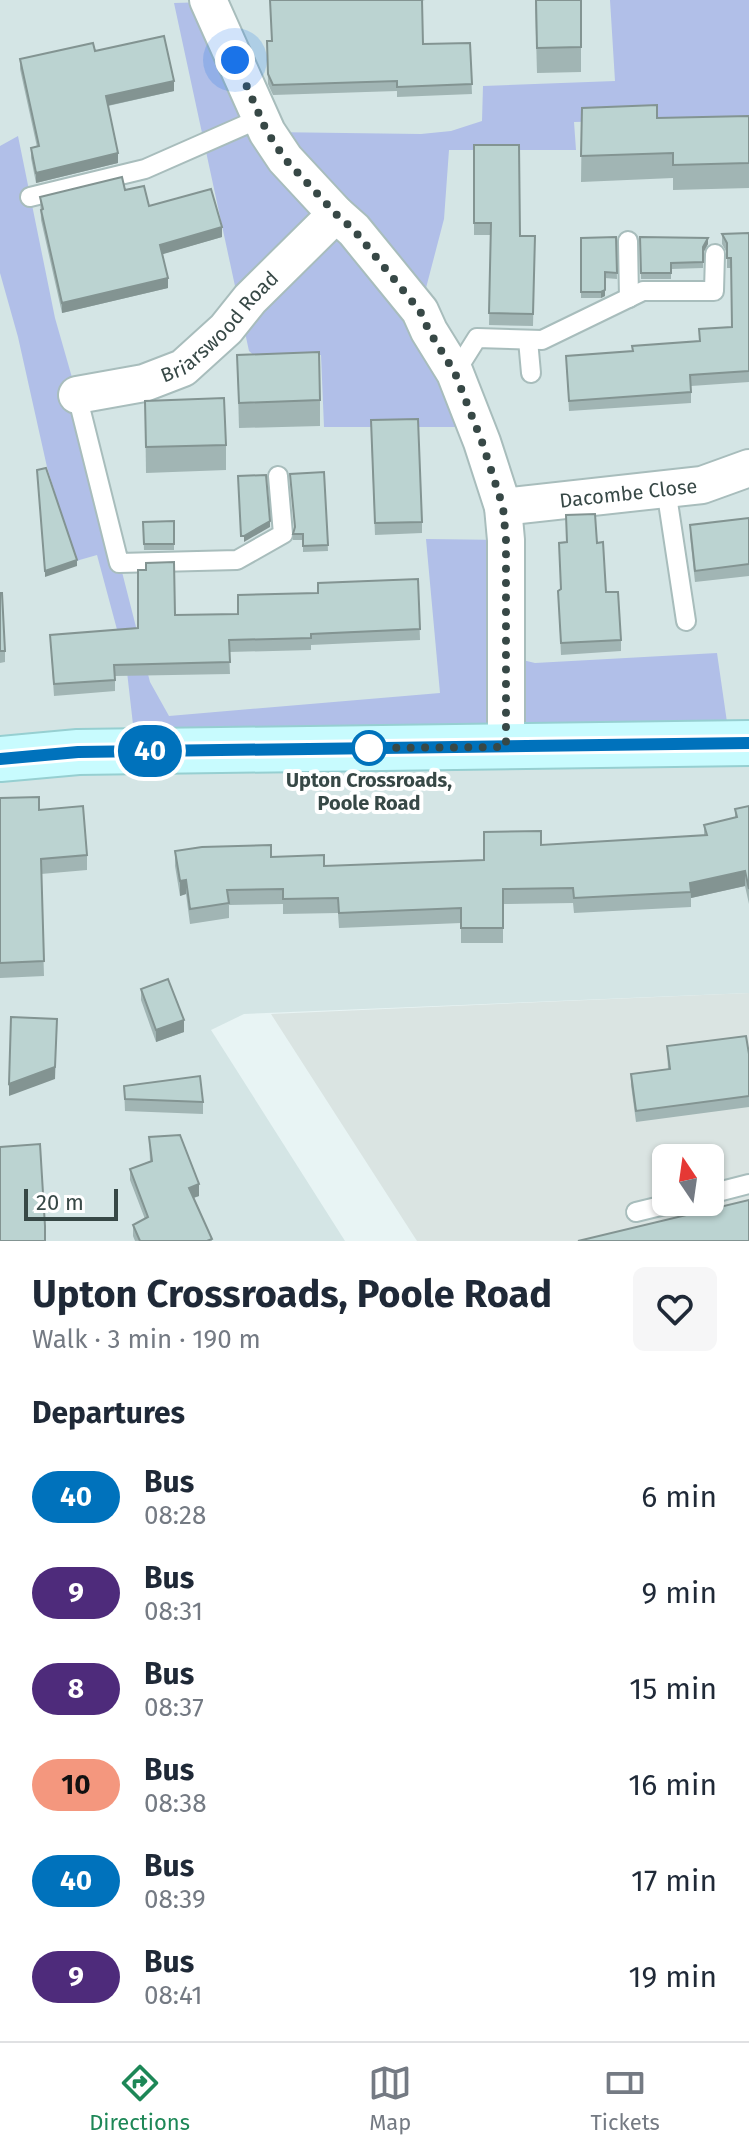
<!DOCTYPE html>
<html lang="en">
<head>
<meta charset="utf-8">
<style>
  :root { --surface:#fff; --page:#f6f6f7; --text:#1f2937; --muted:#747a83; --line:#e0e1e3; --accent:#1d8757 }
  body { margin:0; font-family:"Fira Sans",sans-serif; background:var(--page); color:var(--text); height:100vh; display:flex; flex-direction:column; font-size:30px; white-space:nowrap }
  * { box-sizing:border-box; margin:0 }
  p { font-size:26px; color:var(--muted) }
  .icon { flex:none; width:44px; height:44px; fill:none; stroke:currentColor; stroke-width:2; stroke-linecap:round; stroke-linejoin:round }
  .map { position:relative; height:1241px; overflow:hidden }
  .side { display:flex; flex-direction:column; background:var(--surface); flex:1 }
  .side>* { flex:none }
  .badge { padding:0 16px; border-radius:26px; font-size:28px; line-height:52px }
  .needle { width:52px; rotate:347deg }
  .buttons { position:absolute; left:652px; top:1144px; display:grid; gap:16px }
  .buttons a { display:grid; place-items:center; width:72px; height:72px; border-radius:12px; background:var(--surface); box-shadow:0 2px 6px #0004; font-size:40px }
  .scale { position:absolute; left:24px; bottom:20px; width:94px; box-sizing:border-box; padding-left:8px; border:4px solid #374846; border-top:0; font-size:22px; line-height:28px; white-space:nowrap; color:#374846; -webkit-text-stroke:6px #fff; paint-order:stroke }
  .you { position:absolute; width:40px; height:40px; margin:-20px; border:6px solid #fff; border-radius:50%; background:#1a73e8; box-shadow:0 0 0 12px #1a73e833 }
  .map>.badge { position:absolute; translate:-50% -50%; box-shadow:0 0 0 4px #fff }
  h2 { padding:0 32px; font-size:30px; line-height:72px }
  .round { display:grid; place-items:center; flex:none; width:84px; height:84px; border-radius:12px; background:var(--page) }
  .headline { display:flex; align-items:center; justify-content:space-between; height:136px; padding:0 32px }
  h1 { font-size:38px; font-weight:700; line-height:60px }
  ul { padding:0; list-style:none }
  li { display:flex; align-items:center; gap:24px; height:96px; padding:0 32px }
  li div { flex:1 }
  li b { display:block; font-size:30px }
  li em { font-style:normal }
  li .badge { min-width:88px; font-weight:700; text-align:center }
  .tabs { display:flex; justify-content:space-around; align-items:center; height:112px; border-top:2px solid var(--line); background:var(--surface); font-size:22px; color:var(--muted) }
  .tabs a { display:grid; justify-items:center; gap:4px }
  .tabs .selected { color:var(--accent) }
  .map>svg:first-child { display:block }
  .residential { fill:#d4e5e5 }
  .industrial { fill:#dae4e2; fill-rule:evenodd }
  .green { fill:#b1bfe8 }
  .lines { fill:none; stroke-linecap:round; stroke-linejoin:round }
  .service-casing { stroke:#a8bdbc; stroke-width:22 }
  .minor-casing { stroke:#a8bdbc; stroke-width:40 }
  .secondary-casing { stroke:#96cfd1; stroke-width:48 }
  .service { stroke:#fff; stroke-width:18 }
  .minor { stroke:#fff; stroke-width:36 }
  .secondary { stroke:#c8fbfe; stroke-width:44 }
  .wall { fill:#a1b5b4 }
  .shaded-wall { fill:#839492 }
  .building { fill:#bbd3d1; stroke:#839492; stroke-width:2 }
  .line-casing { stroke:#fff; stroke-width:18 }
  .line { stroke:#0072bc; stroke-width:12 }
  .walk { stroke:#374846; stroke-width:8; stroke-dasharray:0 14.4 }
  .stop-dot { fill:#fff; stroke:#0072bc; stroke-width:4 }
  .labels { text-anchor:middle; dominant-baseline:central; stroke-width:8; stroke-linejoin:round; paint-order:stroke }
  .street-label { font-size:20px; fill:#374846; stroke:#fff }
  .stop-label { font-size:20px; font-weight:bold; fill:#374846; stroke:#fff }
</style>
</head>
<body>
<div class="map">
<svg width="749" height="1241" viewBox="0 0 749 1241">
  <rect width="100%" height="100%" fill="#e8f4f4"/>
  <!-- residential -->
  <polygon class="residential" points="0,0 749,0 749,993 244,1014 211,1030 345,1241 0,1241"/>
  <!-- industrial -->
  <path class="industrial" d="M749,993V1241H417L271,1014ZM666,1158H710V1202H666Z"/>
  <!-- green -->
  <g class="green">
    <polygon points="610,0 749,0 749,131 654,120 574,122 576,150 449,150 444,219 420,311 476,427 324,427 321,355 257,358 249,351 174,3 209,2 268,132 421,134 451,131 482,121 483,86 615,81"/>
    <polygon points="18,136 55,318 77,395 150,682 169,716 440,693 426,539 506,540 506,656 535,663 717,653 730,743 136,751 126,663 97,555 76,561 47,467 18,337 0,273 0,146"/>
  </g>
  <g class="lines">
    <defs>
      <g id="service">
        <polyline points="30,197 145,169 261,118"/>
        <polyline points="628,241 629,298"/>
        <polyline points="528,340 531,373"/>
        <polyline points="455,373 477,338 542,340 643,291 714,291 715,254"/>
        <polyline points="77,395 119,563 237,560 283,534 278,476"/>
        <polyline points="666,489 686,621"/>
        <polyline points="710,1194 749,1184"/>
        <polyline points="636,1212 677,1202"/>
      </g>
      <g id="minor">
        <polyline points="208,0 267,132 285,159 336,214 354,230 420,311 429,331 455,373 482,442 503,507 506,540 506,747"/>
        <path id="s1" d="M77,395L144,383L183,368L226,329L250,299L336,214"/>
        <path id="s2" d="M503,507L702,485L749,468"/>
      </g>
      <polyline id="secondary" points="0,759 78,752 749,743"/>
    </defs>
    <!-- service casing -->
    <use href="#service" class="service-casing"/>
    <!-- minor casing -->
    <use href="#minor" class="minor-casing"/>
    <!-- secondary casing -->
    <use href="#secondary" class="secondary-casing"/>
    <!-- service -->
    <use href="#service" class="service"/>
    <!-- minor -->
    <use href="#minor" class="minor"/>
    <!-- secondary -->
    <use href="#secondary" class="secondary"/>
  </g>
  <!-- wall -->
  <g class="wall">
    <polygon points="270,0 425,0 422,1 423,44 470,43 472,94 397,97 397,91 273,95 268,84 267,41 272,41"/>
    <polygon points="535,0 581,0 581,72 537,73"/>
    <polygon points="95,51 174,91 108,106 118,163 36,183 31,158 31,148 37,147 20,69 20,59"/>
    <polygon points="582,108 657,118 749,116 749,188 673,190 673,178 581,182"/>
    <polygon points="474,145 520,236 535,236 533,326 489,325 491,235 474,235"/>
    <polygon points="125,190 149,206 222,237 162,254 168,288 62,313 41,220 40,197"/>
    <polygon points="749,233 749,382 691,386 691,403 569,411 566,356 633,351 699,341 732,327 731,268 727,268 727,253 722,244 722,234"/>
    <polygon points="616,237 617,279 605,278 605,296 601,298 581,298 581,238"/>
    <polygon points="640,237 708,244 703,253 703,268 671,269 671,279 641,279"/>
    <polygon points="237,355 320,400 320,426 239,428"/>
    <polygon points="145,401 226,445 226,470 146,473"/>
    <polygon points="371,432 422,522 422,533 375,535"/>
    <polygon points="324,472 328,551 303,552 303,540 293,540 293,534"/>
    <polygon points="566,515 597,543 606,592 621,640 621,651 561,655 558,591 561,590 567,542"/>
    <polygon points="749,518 749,576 695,582 690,536 690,525"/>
    <polygon points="174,521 174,550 144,550 143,522"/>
    <polygon points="418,579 420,640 311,645 311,650 229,652 230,674 115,676 115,691 54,696 50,635 138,628 175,615 238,614 318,593"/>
    <polygon points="0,593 5,651 5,662 0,663"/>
    <polygon points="0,798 39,810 87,855 87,870 41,874 44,976 0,978"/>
    <polygon points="749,806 749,904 745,886 691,898 691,907 574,913 573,903 503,904 503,943 461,943 461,923 339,928 338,913 283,914 283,904 229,905 229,918 190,924 186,894 180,896 175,866 175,851 271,857 324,866 484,860 541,845 704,835 704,825 735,818 735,809"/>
    <polygon points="141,989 184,1032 156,1042 141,1000"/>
    <polygon points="667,1046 749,1054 749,1107 636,1122 631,1085 631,1074 668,1069"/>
    <polygon points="124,1086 203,1102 203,1114 125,1111"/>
    <polygon points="149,1137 199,1196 194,1198 212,1241 135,1241 133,1236 133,1225 145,1219 130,1180 130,1169 150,1161"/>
  </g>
  <!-- shaded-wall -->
  <g class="shaded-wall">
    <polygon points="174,81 174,91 106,106 106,96"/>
    <polygon points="118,153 118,163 36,183 36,173"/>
    <polygon points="222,227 222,237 160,255 160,245"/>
    <polygon points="708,238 708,244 703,253 703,247"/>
    <polygon points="168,278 168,288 62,313 62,303"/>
    <polygon points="605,290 605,296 601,298 601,292"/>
    <polygon points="270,521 270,527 244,542 244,536"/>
    <polygon points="77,560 77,566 45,577 45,571"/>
    <polygon points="745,871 745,886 691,898 690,883"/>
    <polygon points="186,880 186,894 180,896 180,881"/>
    <polygon points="57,1019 55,1079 9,1096 9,1084"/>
    <polygon points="184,1020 184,1032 156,1042 156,1030"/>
    <polygon points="199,1184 199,1196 189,1199 189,1188"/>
  </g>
  <!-- building -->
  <g class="building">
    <polygon points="270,0 422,0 423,44 470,43 472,84 397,87 397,81 273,85 268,74 267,41 272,41"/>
    <polygon points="536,0 581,0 581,47 537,48"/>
    <polygon points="164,36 174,81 106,96 118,153 36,173 31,148 39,146 20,59 93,43 95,51"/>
    <polygon points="657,105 657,118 749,116 749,163 673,165 673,153 581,156 582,108"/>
    <polygon points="474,145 519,145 520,236 535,236 533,314 489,313 491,223 474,223"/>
    <polygon points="122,177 125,190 144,186 149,206 211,189 222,227 160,245 168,278 62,303 41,210 43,209 40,197"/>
    <polygon points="749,233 749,371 690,375 691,392 569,401 566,356 633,351 632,346 700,341 699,329 732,327 731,258 727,258 727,243 722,234"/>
    <polygon points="616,237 617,273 605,272 605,290 601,292 581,292 581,238"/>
    <polygon points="640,237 708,238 703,247 703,262 671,263 671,273 641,273"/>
    <polygon points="319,352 320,400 239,403 237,355"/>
    <polygon points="224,398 226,445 146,447 145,401"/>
    <polygon points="418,419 422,522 375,523 371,420"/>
    <polygon points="46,468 77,560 45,571 37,470"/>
    <polygon points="324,472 328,545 303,546 303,534 293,534 295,527 290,474"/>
    <polygon points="266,475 270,521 244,536 241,536 238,476"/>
    <polygon points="595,514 597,543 603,542 606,592 618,592 621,640 561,643 558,591 561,589 559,543 567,542 566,515"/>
    <polygon points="749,518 749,564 695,571 690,525"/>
    <polygon points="174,521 174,544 144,544 143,522"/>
    <polygon points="174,562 175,615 238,614 238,595 318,593 318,583 418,579 420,629 311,634 311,638 229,640 230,662 114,665 115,680 54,684 50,635 138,628 138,570 146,570 146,563"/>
    <polygon points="0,593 2,593 5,651 0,651"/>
    <polygon points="39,797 39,810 83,806 87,855 41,859 44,961 0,963 0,798"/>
    <polygon points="749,806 749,889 745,871 690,883 691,892 574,898 573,888 503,889 503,928 461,928 461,908 339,913 338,898 283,899 283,889 227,890 229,903 190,909 186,880 180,881 175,851 202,847 271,845 271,857 324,855 324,866 484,860 484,832 541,831 541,845 707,835 704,825 737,817 735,809"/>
    <polygon points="168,979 184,1020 156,1030 141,989"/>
    <polygon points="11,1017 57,1019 55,1067 9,1084"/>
    <polygon points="746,1036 749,1054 749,1096 636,1111 631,1074 670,1069 667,1046"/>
    <polygon points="200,1076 203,1102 125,1099 124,1086"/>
    <polygon points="180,1135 199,1184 189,1188 212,1239 207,1241 140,1241 133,1225 148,1217 130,1169 152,1161 149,1137"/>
    <polygon points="40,1144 45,1226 45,1241 0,1241 0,1147"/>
    <polygon points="749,1200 749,1241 578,1241"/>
  </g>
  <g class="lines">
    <defs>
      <polyline id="line" points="0,759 78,752 749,743"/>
    </defs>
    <!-- line casing -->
    <use href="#line" class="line-casing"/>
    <!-- line -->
    <use href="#line" class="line"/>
    <!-- walk -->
    <polyline class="walk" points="235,60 267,132 285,159 336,214 354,230 420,311 429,331 455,373 482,442 503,507 506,540 506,747 369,748"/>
  </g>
  <!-- markers -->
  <circle class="stop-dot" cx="369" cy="748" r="16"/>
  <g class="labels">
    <!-- street labels -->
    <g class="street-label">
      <text stroke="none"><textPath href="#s1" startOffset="164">Briarswood Road</textPath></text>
      <text stroke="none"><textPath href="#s2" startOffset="126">Dacombe Close</textPath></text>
    </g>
    <!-- stop labels -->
    <g class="stop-label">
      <text x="369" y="780">Upton Crossroads,<tspan x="369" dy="23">Poole Road</tspan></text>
    </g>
  </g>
</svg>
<div class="buttons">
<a><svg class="needle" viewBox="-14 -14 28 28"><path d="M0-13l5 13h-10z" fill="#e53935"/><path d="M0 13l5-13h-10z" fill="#747a83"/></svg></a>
</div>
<div class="scale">20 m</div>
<div class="you" style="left:235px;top:60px"></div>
<b class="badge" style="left:150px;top:751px;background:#0072bc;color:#fff">40</b>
</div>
<section class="side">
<div class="headline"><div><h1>Upton Crossroads, Poole Road</h1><p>Walk · 3 min · 190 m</p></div><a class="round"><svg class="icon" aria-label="heart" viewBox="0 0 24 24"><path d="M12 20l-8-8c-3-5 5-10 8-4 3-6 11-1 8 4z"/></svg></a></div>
<h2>Departures</h2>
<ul>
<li><span class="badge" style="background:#0072bc;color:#fff">40</span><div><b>Bus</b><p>08:28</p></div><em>6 min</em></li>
<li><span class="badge" style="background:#4e2b7b;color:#fff">9</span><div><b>Bus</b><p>08:31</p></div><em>9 min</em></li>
<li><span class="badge" style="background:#4e2b7b;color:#fff">8</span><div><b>Bus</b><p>08:37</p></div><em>15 min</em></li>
<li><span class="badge" style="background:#f4977e;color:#111">10</span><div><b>Bus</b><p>08:38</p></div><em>16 min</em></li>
<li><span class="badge" style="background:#0072bc;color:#fff">40</span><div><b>Bus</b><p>08:39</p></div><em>17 min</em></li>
<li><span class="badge" style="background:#4e2b7b;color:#fff">9</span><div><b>Bus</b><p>08:41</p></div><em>19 min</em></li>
</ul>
</section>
<nav class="tabs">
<a class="selected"><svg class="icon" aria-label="directions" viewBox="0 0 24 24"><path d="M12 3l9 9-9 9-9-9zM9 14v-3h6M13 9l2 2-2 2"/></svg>Directions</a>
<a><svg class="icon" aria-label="map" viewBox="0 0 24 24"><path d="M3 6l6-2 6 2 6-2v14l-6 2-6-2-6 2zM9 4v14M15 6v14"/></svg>Map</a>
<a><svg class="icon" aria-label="tickets" viewBox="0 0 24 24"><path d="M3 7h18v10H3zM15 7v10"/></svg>Tickets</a>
</nav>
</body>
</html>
